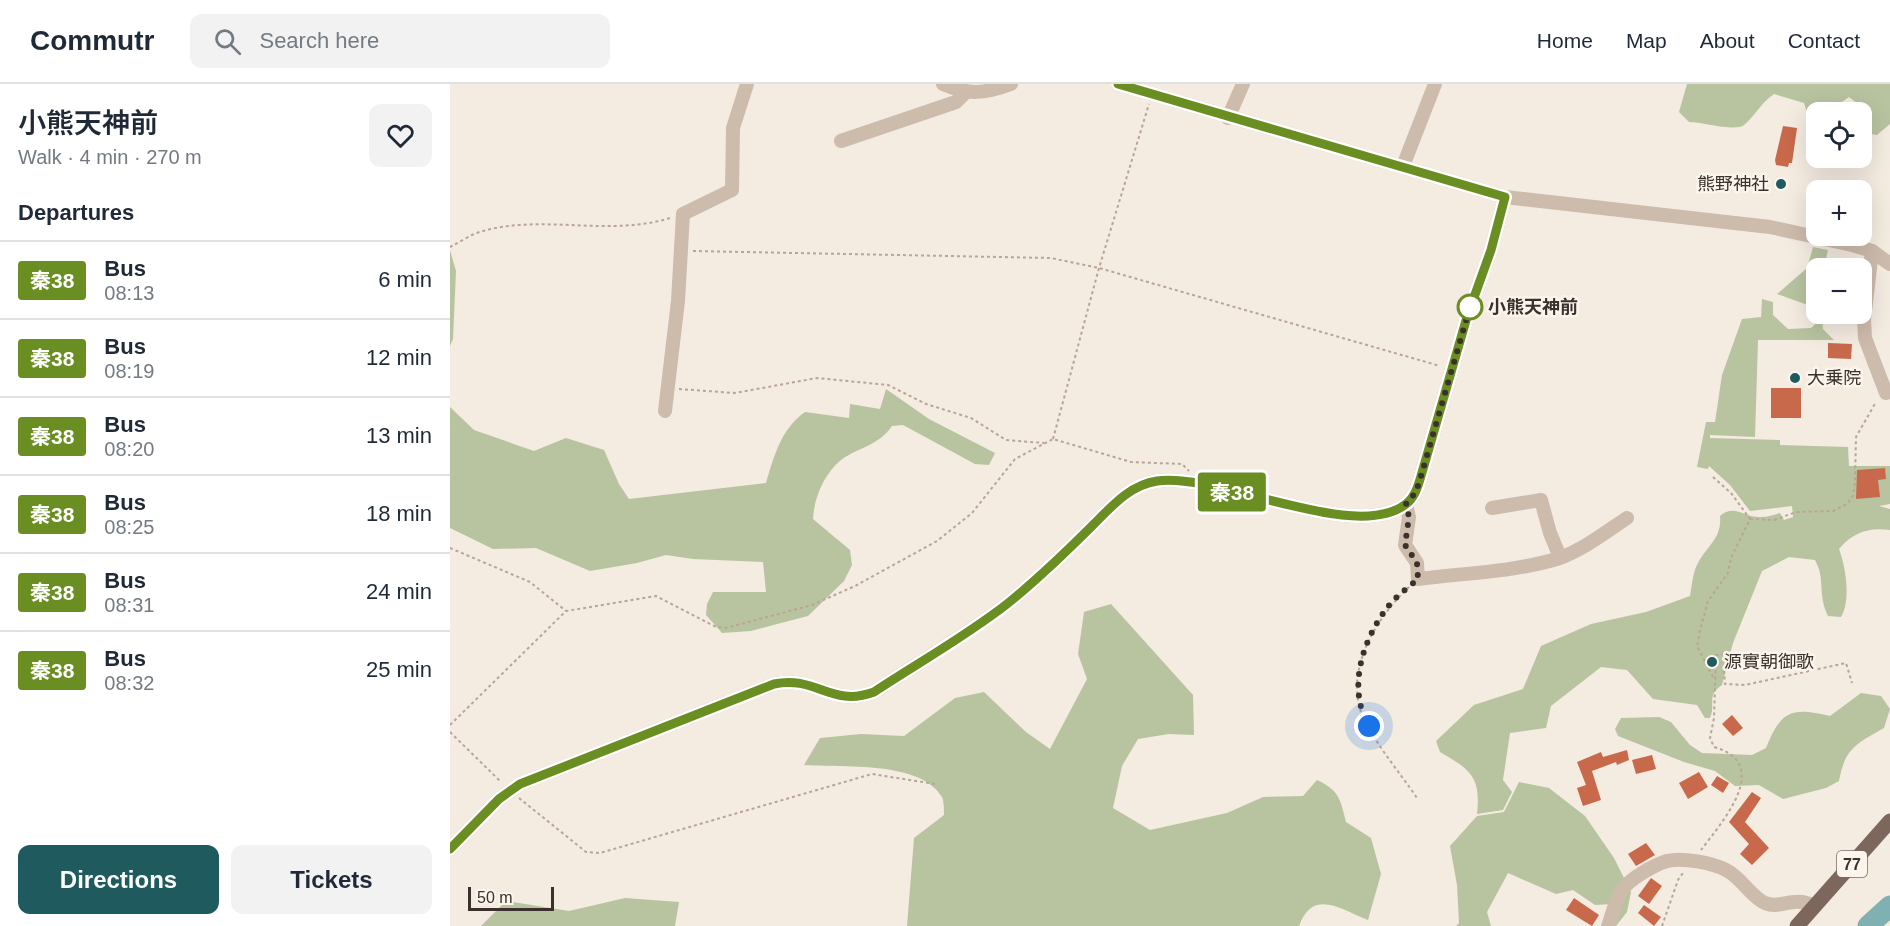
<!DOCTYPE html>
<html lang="en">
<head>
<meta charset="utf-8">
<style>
  :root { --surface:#fff; --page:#f2f2f3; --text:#1f2937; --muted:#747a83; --line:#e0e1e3; --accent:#1f5a5e }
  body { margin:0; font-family:Helvetica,"Noto Sans JP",sans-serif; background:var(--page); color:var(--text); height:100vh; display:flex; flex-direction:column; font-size:22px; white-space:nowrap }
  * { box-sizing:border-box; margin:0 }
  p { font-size:20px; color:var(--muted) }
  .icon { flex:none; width:33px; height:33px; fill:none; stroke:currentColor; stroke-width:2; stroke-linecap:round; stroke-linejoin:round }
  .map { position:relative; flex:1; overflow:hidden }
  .details { display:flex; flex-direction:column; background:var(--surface); width:450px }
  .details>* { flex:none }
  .badge { padding:0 12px; border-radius:4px; font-size:21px; line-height:39px }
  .buttons { position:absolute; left:1356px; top:18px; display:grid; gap:12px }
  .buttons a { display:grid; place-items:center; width:66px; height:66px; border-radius:12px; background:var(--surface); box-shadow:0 6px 24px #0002; font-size:30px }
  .scale { position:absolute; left:18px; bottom:15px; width:86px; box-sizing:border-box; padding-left:6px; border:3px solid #3b302b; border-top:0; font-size:16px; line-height:21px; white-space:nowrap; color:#3b302b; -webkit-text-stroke:4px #fbf5ee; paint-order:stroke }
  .you { position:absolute; width:30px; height:30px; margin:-15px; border:4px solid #fff; border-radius:50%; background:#1a73e8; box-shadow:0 0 0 9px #1a73e833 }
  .map>.badge { position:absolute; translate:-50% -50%; box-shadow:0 0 0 3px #fff }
  h2 { padding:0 18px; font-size:22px; line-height:54px }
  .round { display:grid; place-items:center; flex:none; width:63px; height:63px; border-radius:12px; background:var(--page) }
  .overview { display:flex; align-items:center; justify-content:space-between; height:102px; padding:0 18px }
  h1 { font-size:28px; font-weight:600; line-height:45px }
  .cta { display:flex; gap:12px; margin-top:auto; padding:12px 18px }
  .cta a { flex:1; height:69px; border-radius:12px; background:var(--accent); color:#fff; font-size:24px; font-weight:600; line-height:69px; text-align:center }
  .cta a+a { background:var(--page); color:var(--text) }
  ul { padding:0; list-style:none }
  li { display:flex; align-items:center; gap:18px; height:78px; padding:0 18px; border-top:2px solid var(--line) }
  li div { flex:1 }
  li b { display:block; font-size:22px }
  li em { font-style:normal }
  li .badge { min-width:66px; font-weight:700; text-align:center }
  header { display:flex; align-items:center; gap:36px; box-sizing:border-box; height:84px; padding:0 30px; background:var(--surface); border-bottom:2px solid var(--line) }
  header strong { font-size:28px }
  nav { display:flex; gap:33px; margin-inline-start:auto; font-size:21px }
  .search { width:420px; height:54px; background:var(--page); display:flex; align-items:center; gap:15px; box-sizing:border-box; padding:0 21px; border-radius:12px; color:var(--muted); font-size:22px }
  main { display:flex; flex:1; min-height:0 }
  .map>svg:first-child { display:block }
  .green { fill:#b8c4a0 }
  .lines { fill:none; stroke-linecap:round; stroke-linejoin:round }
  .river { stroke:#7fb0b2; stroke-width:21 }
  .building { fill:#c8694b }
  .path { stroke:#b9a596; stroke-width:2; stroke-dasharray:3 3; stroke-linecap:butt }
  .minor { stroke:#cdbbac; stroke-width:14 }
  .major { stroke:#7d675c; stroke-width:15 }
  .line-casing { stroke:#fff; stroke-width:14 }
  .line { stroke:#6b8e23; stroke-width:9 }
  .walk { stroke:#3b302b; stroke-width:6; stroke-dasharray:0 10.8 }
  .poi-dot { fill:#1f5a5e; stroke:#fbf5ee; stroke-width:2 }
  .stop-dot { fill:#fff; stroke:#6b8e23; stroke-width:3 }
  .labels { text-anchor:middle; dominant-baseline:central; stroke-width:5; stroke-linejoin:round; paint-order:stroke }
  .shield { fill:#fbf5ee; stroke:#756b66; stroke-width:1.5 }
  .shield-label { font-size:16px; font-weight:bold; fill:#3b302b }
  .poi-label { font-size:18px; fill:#3b302b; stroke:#fbf5ee; text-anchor:start }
  .stop-label { font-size:18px; font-weight:bold; fill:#3b302b; stroke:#fbf5ee; text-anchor:start }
</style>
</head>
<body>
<header>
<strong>Commutr</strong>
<div class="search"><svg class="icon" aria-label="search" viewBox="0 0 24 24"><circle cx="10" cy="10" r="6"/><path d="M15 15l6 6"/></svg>Search here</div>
<nav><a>Home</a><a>Map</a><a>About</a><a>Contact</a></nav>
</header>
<main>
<section class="details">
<div class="overview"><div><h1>小熊天神前</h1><p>Walk · 4 min · 270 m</p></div><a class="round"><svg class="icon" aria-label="heart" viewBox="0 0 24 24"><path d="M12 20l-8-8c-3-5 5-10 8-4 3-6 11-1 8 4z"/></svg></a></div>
<h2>Departures</h2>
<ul>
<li><span class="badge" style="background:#6b8e23;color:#fff">秦38</span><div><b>Bus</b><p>08:13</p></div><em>6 min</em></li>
<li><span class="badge" style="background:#6b8e23;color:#fff">秦38</span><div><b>Bus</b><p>08:19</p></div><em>12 min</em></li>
<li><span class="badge" style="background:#6b8e23;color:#fff">秦38</span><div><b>Bus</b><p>08:20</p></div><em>13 min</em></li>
<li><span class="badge" style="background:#6b8e23;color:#fff">秦38</span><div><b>Bus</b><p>08:25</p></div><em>18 min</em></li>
<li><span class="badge" style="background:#6b8e23;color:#fff">秦38</span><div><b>Bus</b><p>08:31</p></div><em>24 min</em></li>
<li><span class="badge" style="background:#6b8e23;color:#fff">秦38</span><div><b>Bus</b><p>08:32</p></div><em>25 min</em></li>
</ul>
<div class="cta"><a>Directions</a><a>Tickets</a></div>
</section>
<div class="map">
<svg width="1440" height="842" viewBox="0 0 1440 842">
  <rect width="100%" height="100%" fill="#f4ebe1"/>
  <!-- green -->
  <g class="green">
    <path d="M1237,0H1440V40L1427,51L1415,49L1408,20L1399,13L1389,20L1385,28H1366V42L1362,44L1354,19L1324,10C1310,20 1305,32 1294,41C1285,48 1253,38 1239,38L1229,28Z"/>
    <polygon points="1363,163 1378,166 1374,184 1366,184 1366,224 1327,210 1357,184"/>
    <polygon points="0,166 6,187 3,255 0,262"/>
    <path d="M1312,215L1323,218V231L1338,245L1361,244L1372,234L1373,245L1384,256H1308L1305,353L1260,351V354L1330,356V361L1398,363L1399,382H1440V420L1429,422L1440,425V446C1419,443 1403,448 1389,465C1396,484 1401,516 1391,533L1378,532C1367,509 1376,496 1365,476L1339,473L1312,487L1283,559L1272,601C1256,611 1266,620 1260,634H1255L1247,621L1203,615L1177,586L1151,583L1101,622L1096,644L1060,649L1053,696L1062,708L1053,726L1027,730C1031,693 1021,686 990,668L986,657L1024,621L1073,605L1091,562L1141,540L1196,528L1240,512C1242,501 1243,487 1248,479C1258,461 1272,454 1270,432C1284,419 1295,434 1311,433C1317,433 1324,431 1330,429L1334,436L1343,433L1342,422L1300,427L1280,401L1259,382L1258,385L1247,383L1256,338H1265L1272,291L1292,235L1311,233Z"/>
    <path d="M436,305L479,335L545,369L539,381L525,380L453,341L442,342C427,363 410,362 391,376C374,390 364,414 363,435L400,466L402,481L394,497L358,532L301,547L272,549L256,531L257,520L263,508H316L313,478L243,475L216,471L187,479L140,487L86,464L43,465L0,444V323L24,346L84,367L116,354L154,366L169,400L179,415L316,399C324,372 331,345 355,328L399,334L400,320L430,325Z"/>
    <path d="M661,520L743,611L744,651L719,650L688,655L672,682L663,724L700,746L777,729L813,713L853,712L867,696C890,707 890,715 896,738L921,754L931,790L918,836C890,825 863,804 849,842H457L464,754L494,731C494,726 494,717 492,713C470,676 391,684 354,681L370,654L411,650L454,652L505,614L534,608L576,648L600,665L637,595L628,570L634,528Z"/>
    <path d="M1411,609L1431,612L1440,625L1434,644C1406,660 1395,664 1389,697L1376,704L1333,715L1309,701L1285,702L1265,687L1234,678L1168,652L1165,645L1171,634L1209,633L1221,638L1240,661L1252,669L1302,671L1316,664C1331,626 1342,623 1380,632Z"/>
    <polygon points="1069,698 1099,704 1135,732 1164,774 1181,808 1177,828 1166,842 1152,842 1162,820 1145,821 1123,806 1106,810 1058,789 1037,828 1041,842 1006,842 1009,839 1007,801 1000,762 1027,732 1054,728"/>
    <polygon points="175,814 229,818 225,842 31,842 56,817 119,827"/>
  </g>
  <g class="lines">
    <!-- river -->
    <polyline class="river" points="1418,842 1440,822"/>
  </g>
  <!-- building -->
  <g class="building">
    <polygon points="1333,42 1347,44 1342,79 1339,79 1338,83 1326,81 1325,76"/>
    <polygon points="1378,259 1402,260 1401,275 1378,274"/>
    <rect x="1321" y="304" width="30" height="30"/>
    <polygon points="1435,384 1436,395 1428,396 1430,413 1406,415 1407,386"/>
    <polygon points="1282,631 1293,644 1283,652 1272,640"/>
    <polygon points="1177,666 1179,676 1167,681 1166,678 1142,687 1151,716 1133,722 1127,704 1136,701 1127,678 1151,668 1153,673"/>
    <polygon points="1202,671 1206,685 1186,690 1182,676"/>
    <polygon points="1249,688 1258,703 1238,715 1229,699"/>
    <polygon points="1267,692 1279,699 1273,709 1261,701"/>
    <polygon points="1302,708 1311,714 1295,738 1319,764 1302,781 1290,770 1299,760 1279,738"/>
    <polygon points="1196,759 1205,771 1186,782 1178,770"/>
    <polygon points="1201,794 1212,802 1199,820 1188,812"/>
    <polygon points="1124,814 1149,831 1142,842 1116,826"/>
    <polygon points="1194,821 1211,833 1204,842 1188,829"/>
  </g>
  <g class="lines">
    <!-- path -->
    <g class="path">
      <path d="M0,163C10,158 21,150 33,147C94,130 159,153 220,134"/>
      <polyline points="243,167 601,174 649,184 990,282"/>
      <polyline points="229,305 285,309 367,294 438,301 476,320 521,334 556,356 594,359"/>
      <polyline points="603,355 649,184 699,20"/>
      <polyline points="1263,393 1281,409 1300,435"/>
      <polyline points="1300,435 1324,436 1346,428 1383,427 1397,420 1403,412 1405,398 1406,353 1426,318"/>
      <polyline points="0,464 80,498 116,527"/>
      <path d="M959,503C929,531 897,580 910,625C918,651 951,690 967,714"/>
      <polyline points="1263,593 1247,562 1250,546 1258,517 1278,489 1281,474 1300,435"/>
      <polyline points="0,641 116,527 206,512 266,543 276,544 362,521 405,502 487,457 522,429 565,375 603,355 681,378 732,380 739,387"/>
      <polyline points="0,648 51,698"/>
      <polyline points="69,714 136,768 150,769 422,690 485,700"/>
      <path d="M1251,766C1273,737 1323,680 1264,663L1260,654L1264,634L1266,571L1273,570L1275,600L1295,601L1396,579L1402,599"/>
      <polyline points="1212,842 1228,796 1233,789"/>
    </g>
    <!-- minor -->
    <g class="minor">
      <path d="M493,0C519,11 534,10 561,0"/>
      <polyline points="668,0 1055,113 1320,143 1402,161 1422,167 1440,180"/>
      <polyline points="778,34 793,0"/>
      <polyline points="391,57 506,18 515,9"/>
      <polyline points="953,82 985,0"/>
      <polyline points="1422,167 1414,236 1415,254 1436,309 1440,308"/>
      <polyline points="215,327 228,217 233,130 282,106 283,44 297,0"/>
      <path d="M956,420L959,433L955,461L967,479L968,495C1014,489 1065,488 1110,474C1134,465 1156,448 1177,434"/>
      <polyline points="1042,424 1091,416 1100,449 1110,473"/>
      <path d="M0,765L49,715L70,700L324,600C366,591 381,624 424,608C468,579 515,552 557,520C588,495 616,468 644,440C662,422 680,401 707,397C768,388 905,460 956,420C965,413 968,402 971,392L1017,233L1041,166L1055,113"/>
      <path d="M1158,842C1162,832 1165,816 1171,807C1179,795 1204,781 1217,777C1232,773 1263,779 1276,786C1292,794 1300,812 1315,819C1331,826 1342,811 1364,822"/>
    </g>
    <!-- major -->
    <polyline class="major" points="1347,842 1440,737"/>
  </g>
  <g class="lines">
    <defs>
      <path id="line" d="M0,765L49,715L70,700L324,600C366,591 381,624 424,608C468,579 516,552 557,520C588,495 616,468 644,440C662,422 680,401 707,397C768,388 905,460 956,420C965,413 968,402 971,392L1017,233L1041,166L1055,113L668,0"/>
    </defs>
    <!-- line casing -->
    <use href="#line" class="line-casing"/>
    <!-- line -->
    <use href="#line" class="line"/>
    <!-- walk -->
    <path class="walk" d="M919,642C897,605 912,557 937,524C945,513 958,504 968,495L967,479L955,461L959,433L956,420L966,408L971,392L1020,223"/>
  </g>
  <!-- markers -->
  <g class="poi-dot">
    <circle cx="1331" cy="100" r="6"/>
    <circle cx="1345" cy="294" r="6"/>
    <circle cx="1262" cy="578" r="6"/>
  </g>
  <circle class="stop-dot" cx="1020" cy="223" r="12"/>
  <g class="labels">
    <!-- shield labels -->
    <rect class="shield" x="1387" y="767" width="30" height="26" rx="4.5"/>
    <g class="shield-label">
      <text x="1402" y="780">77</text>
    </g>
    <!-- poi labels -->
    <g class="poi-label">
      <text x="1319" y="100" text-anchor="end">熊野神社</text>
      <text x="1357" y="294">大乗院</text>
      <text x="1274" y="578">源實朝御歌</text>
    </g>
    <!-- stop labels -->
    <g class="stop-label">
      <text x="1038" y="223">小熊天神前</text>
    </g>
  </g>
</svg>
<div class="buttons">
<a><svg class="icon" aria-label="locate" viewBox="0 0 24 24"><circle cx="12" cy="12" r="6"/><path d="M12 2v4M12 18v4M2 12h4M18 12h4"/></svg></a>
<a>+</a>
<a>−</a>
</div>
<div class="scale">50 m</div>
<div class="you" style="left:919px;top:642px"></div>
<b class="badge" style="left:782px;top:408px;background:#6b8e23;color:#fff">秦38</b>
</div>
</main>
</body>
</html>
